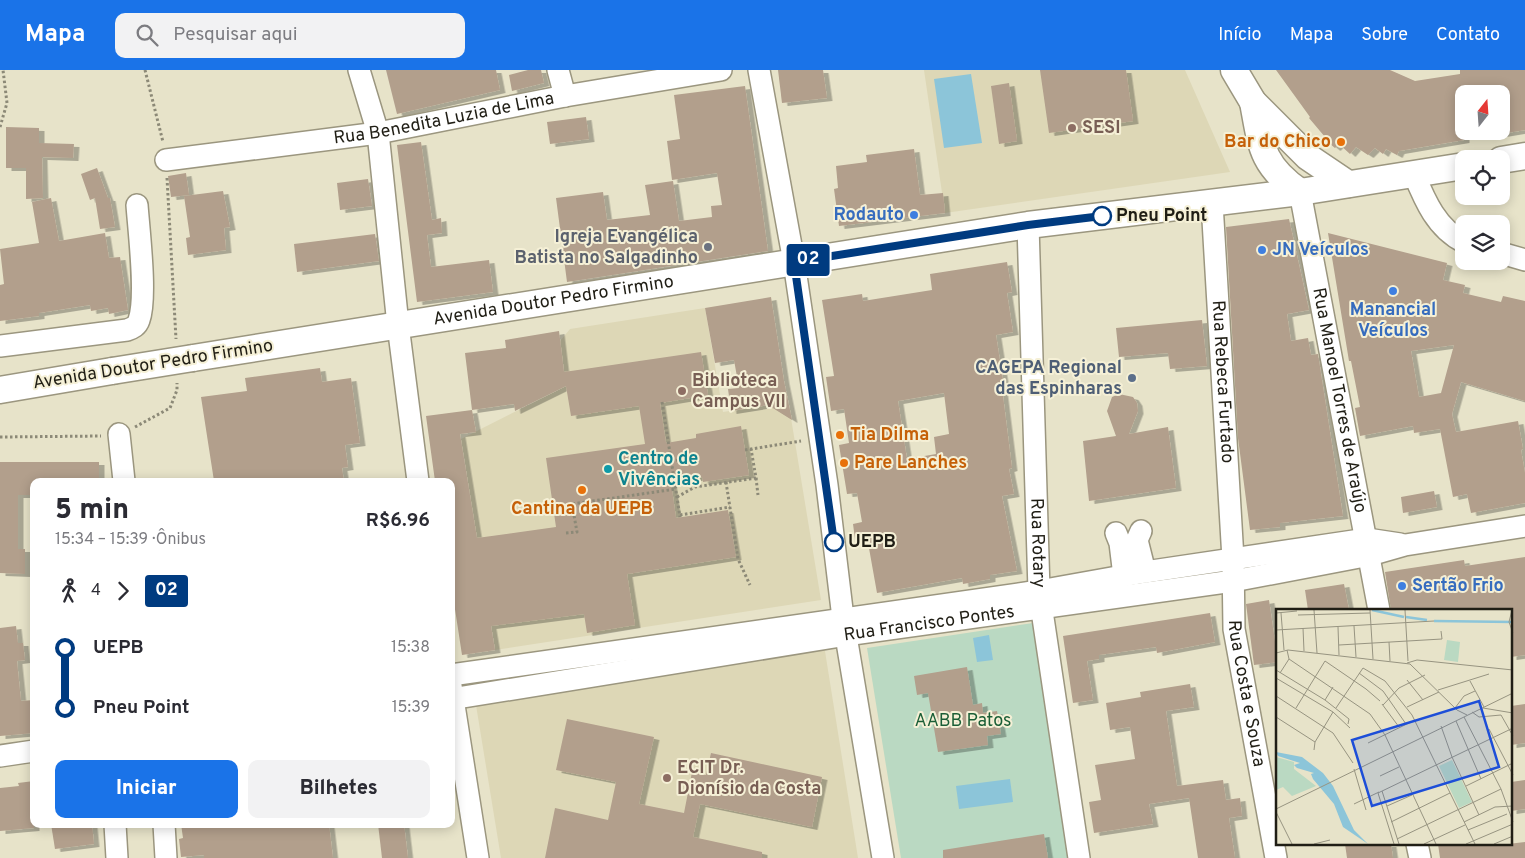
<!DOCTYPE html>
<html lang="pt">
<head>
<meta charset="utf-8">
<style>
  :root { --surface:#fff; --page:#f2f2f3; --text:#2b2b33; --muted:#7c7c81; --accent:#1a73e8 }
  body { margin:0; font-family:Overpass,sans-serif; background:var(--page); color:var(--text); height:100vh; display:flex; flex-direction:column; font-size:19px; white-space:nowrap }
  * { box-sizing:border-box; margin:0 }
  p { font-size:16px; color:var(--muted) }
  .icon { flex:none; width:28px; height:28px; fill:none; stroke:currentColor; stroke-width:2; stroke-linecap:round; stroke-linejoin:round }
  .map { position:relative; flex:1; overflow:hidden }
  .sheet { position:absolute; left:30px; top:408px; width:425px; height:350px; display:flex; flex-direction:column; background:var(--surface); border-radius:10px; box-shadow:0 2px 12px #0003 }
  .sheet>* { flex:none }
  .badge { padding:0 10px; border-radius:4px; font-size:18px; line-height:32px }
  .needle { width:32px; rotate:17deg }
  .controls { position:absolute; left:1455px; top:15px; display:grid; gap:10px }
  .controls a { display:grid; place-items:center; width:55px; height:55px; border-radius:10px; background:var(--surface); box-shadow:0 2px 12px #0003; font-size:25px }
  .map>.badge { position:absolute; translate:-50% -50%; box-shadow:0 0 0 2px #fff }
  .legs { display:flex; align-items:center; gap:8px; height:55px; padding:0 25px; font-size:16px }
  .legs p { margin-inline-start:auto }
  .head { display:flex; align-items:center; justify-content:space-between; height:85px; padding:0 25px }
  h1 { font-size:28px; font-weight:800; line-height:38px }
  .button { display:flex; gap:10px; margin-top:auto; padding:10px 25px }
  .button a { flex:1; height:58px; border-radius:10px; background:var(--accent); color:#fff; font-size:20px; font-weight:800; line-height:58px; text-align:center }
  .button a+a { background:var(--page); color:var(--text) }
  ul { padding:0 25px; list-style:none }
  li { display:flex; align-items:center; gap:18px; height:60px; font-size:19px }
  li i { display:grid; place-items:center; width:8px; height:100%; margin:0 6px; background:currentColor }
  li i::after { content:''; width:12px; height:12px; margin:-6px; border:4px solid; border-radius:50%; background:var(--surface) }
  li p { margin-inline-start:auto }
  li:first-child i { background:linear-gradient(#0000 50%,currentColor 0) }
  li:last-child i { background:linear-gradient(currentColor 50%,#0000 0) }
  header { display:flex; align-items:center; gap:30px; box-sizing:border-box; height:70px; padding:0 25px; background:var(--accent); color:#fff }
  header strong { font-size:24px }
  nav { display:flex; gap:28px; margin-inline-start:auto; font-size:18px }
  .search { width:350px; height:45px; background:var(--page); display:flex; align-items:center; gap:12px; box-sizing:border-box; padding:0 18px; border-radius:10px; color:var(--muted); font-size:19px }
  .map>svg:first-child { display:block }
  .built { fill:#ddd7b6 }
  .green { fill:#bad9c2 }
  .water { fill:#8cc5d9 }
  .building { fill:#b29f8c; fill-rule:evenodd; filter:url(#shadow) }
  .lines { fill:none; stroke-linecap:round; stroke-linejoin:round }
  .minor-casing { stroke:#9b967f; stroke-width:24 }
  .major-casing { stroke:#9b967f; stroke-width:29 }
  .path { stroke:#8c8977; stroke-width:3; stroke-dasharray:2.5 2.5; stroke-linecap:butt }
  .minor { stroke:#fff; stroke-width:21 }
  .major { stroke:#fff; stroke-width:26 }
  .major-bridge-casing { stroke:#9b967f; stroke-width:29; stroke-linecap:butt }
  .major-bridge { stroke:#fff; stroke-width:26 }
  .line-1-casing { stroke:#fff; stroke-width:11 }
  .line-1 { stroke:#003b80; stroke-width:8 }
  .education-dot { fill:#8d6e63; stroke:#f5f0d6; stroke-width:2 }
  .food-dot { fill:#e8710a; stroke:#f5f0d6; stroke-width:2 }
  .shop-dot { fill:#3f7fe0; stroke:#f5f0d6; stroke-width:2 }
  .stop-1-dot { fill:#fff; stroke:#003b80; stroke-width:2.5 }
  .worship-dot { fill:#6b7280; stroke:#f5f0d6; stroke-width:2 }
  .service-dot { fill:#5c6f8a; stroke:#f5f0d6; stroke-width:2 }
  .culture-dot { fill:#0f9aa8; stroke:#f5f0d6; stroke-width:2 }
  .labels { text-anchor:middle; dominant-baseline:central; stroke-width:4; stroke-linejoin:round; paint-order:stroke }
  .street-label { font-size:18px; fill:#201e15; stroke:#f5f0d6 }
  .education-label { font-size:18px; font-weight:bold; fill:#785e54; stroke:#f5f0d6; text-anchor:start }
  .food-label { font-size:18px; font-weight:bold; fill:#c56008; stroke:#f5f0d6; text-anchor:start }
  .shop-label { font-size:18px; font-weight:bold; fill:#366cbe; stroke:#f5f0d6; text-anchor:start }
  .stop-label { font-size:18px; font-weight:bold; fill:#201e15; stroke:#f5f0d6; text-anchor:start }
  .worship-label { font-size:18px; font-weight:bold; fill:#5b616d; stroke:#f5f0d6; text-anchor:end }
  .service-label { font-size:18px; font-weight:bold; fill:#4e5e75; stroke:#f5f0d6; text-anchor:end }
  .culture-label { font-size:18px; font-weight:bold; fill:#0d838f; stroke:#f5f0d6; text-anchor:start }
  .park-label { font-size:18px; fill:#1a5e36; stroke:#f5f0d6 }
  .inset-river { fill:none; stroke:#8cc5d9; stroke-width:2.5 }
  .inset-road { fill:none; stroke:#979481; stroke-width:1 }
  .view { fill:#1d4ed8; fill-opacity:0.15; stroke:#1d4ed8; stroke-width:2.5 }
  .inset-edge { fill:none; stroke:#201e15; stroke-width:2.5 }
</style>
</head>
<body>
<header>
<strong>Mapa</strong>
<div class="search"><svg class="icon" aria-label="search" viewBox="0 0 24 24"><circle cx="10" cy="10" r="6"/><path d="M15 15l6 6"/></svg>Pesquisar aqui</div>
<nav><a>Início</a><a>Mapa</a><a>Sobre</a><a>Contato</a></nav>
</header>
<div class="map">
<svg width="1525" height="788" viewBox="0 0 1525 788">
  <defs>
    <filter id="shadow"><feDropShadow dx="5.5" dy="3" stdDeviation="0" flood-color="#0004"/></filter>
  </defs>
  <rect width="100%" height="100%" fill="#e7e3c9"/>
  <!-- built -->
  <g class="built">
    <polygon points="924,0 1185,0 1230,102 945,143"/>
    <polygon points="705,238 723,342 768,335 790,342 821,530 495,580 461,369 566,316 560,271 570,259"/>
    <polygon points="824,575 858,788 501,788 475,629"/>
  </g>
  <!-- green -->
  <polygon class="green" points="1033,553 1068,788 901,788 867,578"/>
  <!-- water -->
  <g class="water">
    <polygon points="971,4 982,73 944,78 934,9"/>
    <polygon points="989,565 993,590 977,592 973,568"/>
    <polygon points="1010,709 1013,732 959,739 956,716"/>
  </g>
  <!-- building -->
  <g class="building">
    <polygon points="386,0 496,0 500,20 397,44"/>
    <polygon points="528,0 541,0 544,13 512,21 509,5"/>
    <polygon points="778,0 823,0 827,28 782,33"/>
    <polygon points="1040,0 1126,0 1133,51 1049,63"/>
    <polygon points="1276,0 1390,0 1415,11 1460,4 1460,0 1525,0 1525,60 1501,64 1501,24 1464,24 1464,70 1399,81 1397,85 1386,79 1383,84 1375,78 1368,85 1356,77 1350,84 1339,74 1335,78 1324,69 1325,67 1309,48 1310,47"/>
    <polygon points="1009,13 1017,71 999,74 991,16"/>
    <polygon points="745,16 768,181 567,212 556,128 603,122 607,150 650,145 645,115 673,111 679,151 712,147 711,136 722,135 717,103 672,110 667,71 680,69 674,25"/>
    <polygon points="586,47 589,69 550,74 547,52"/>
    <polygon points="6,57 39,58 39,73 74,74 73,88 42,87 43,128 26,129 26,98 6,98"/>
    <polygon points="421,72 432,150 441,148 442,163 427,165 431,197 489,190 493,222 417,232 397,75"/>
    <polygon points="914,79 920,125 943,123 945,143 839,156 834,119 838,118 836,96 867,92 866,85"/>
    <polygon points="97,98 108,128 110,128 115,157 100,159 95,128 90,130 81,104"/>
    <polygon points="186,103 189,125 171,127 168,106"/>
    <polygon points="368,109 372,136 340,140 337,113"/>
    <polygon points="223,121 230,157 224,158 226,180 188,185 186,168 190,167 184,126"/>
    <polygon points="51,128 59,171 105,163 109,188 120,187 128,240 109,244 108,238 91,241 90,235 39,243 39,246 0,251 0,215 4,214 0,179 39,173 32,132"/>
    <polygon points="1289,149 1309,240 1287,244 1291,271 1308,268 1311,285 1318,284 1343,446 1280,453 1280,457 1250,460 1238,368 1226,157"/>
    <path d="M1328,163L1447,193L1443,210L1465,215L1463,223L1501,232L1503,226L1525,231V331L1461,312L1452,344L1456,362L1518,351L1523,379L1521,380L1525,403V433L1471,443L1467,424L1453,427L1440,359L1414,363L1413,356L1360,366L1355,338L1360,337L1351,291H1349ZM1454,275L1441,323L1419,327L1411,281Z"/>
    <polygon points="375,164 379,191 297,202 294,174"/>
    <path d="M1007,192L1012,222L1007,223L1013,262L996,265L1003,310H1001L1012,398L1009,399L1014,424L1002,426L1017,501L990,505V509L963,514L962,508L877,523L867,467L855,469L853,454L862,452L857,423L847,424L839,375L849,373L844,339L831,341L826,307L834,306L822,230L862,224L863,231L932,220L930,204ZM944,323L949,364L934,367L936,384L907,389L898,331Z"/>
    <polygon points="771,227 784,311 792,350 768,335 731,341 728,319 739,318 734,290 715,293 705,238"/>
    <polygon points="1202,250 1207,296 1170,299 1168,283 1119,287 1116,258"/>
    <path d="M559,261L564,302L701,282L708,325L660,333L666,373L696,368V364L741,356L749,405L703,412L702,407L671,412L676,448L728,440L736,487L627,504L635,555L587,563L584,544L491,556L495,580L462,585L451,513V411H435L426,346L472,340L465,283L506,278L505,270ZM566,316L571,346L639,336L645,374L546,388L556,457L477,468L460,364L476,362L472,340L514,334L515,341Z"/>
    <polygon points="320,298 322,312 351,308 360,373 345,375 348,397 342,398 344,411 214,411 201,327 247,321 245,308"/>
    <polygon points="1119,324 1133,327 1137,333 1138,341 1129,364 1168,357 1176,418 1089,431 1083,371 1116,366 1107,341 1112,327"/>
    <polygon points="0,392 99,392 99,411 34,411 34,425 18,425 18,479 25,479 25,504 0,503"/>
    <polygon points="1434,421 1437,437 1403,443 1401,427"/>
    <polygon points="1525,487 1525,585 1511,587 1511,540 1391,540 1385,502 1464,490 1465,496"/>
    <polygon points="1344,514 1349,540 1308,540 1305,520"/>
    <polygon points="1269,530 1278,592 1254,595 1246,534"/>
    <polygon points="1210,543 1215,572 1157,583 1156,577 1099,585 1099,589 1087,591 1093,630 1073,633 1063,566"/>
    <polygon points="16,556 18,573 23,573 25,590 17,591 21,631 34,630 34,663 0,666 0,558"/>
    <polygon points="967,597 973,635 982,633 983,643 997,641 1001,664 987,666 988,675 938,682 928,623 917,625 914,606"/>
    <polygon points="1190,614 1194,637 1166,641 1177,716 1223,710 1226,730 1240,728 1242,746 1229,748 1235,788 1198,788 1189,728 1149,734 1153,754 1094,763 1089,732 1101,730 1095,695 1135,689 1130,657 1110,660 1106,633 1141,627 1140,622"/>
    <polygon points="1525,634 1525,673 1511,675 1511,636"/>
    <polygon points="567,649 654,667 639,734 684,743 692,702 706,705 711,683 822,707 812,757 700,734 693,767 762,782 762,788 545,788 555,738 608,750 616,712 556,700"/>
    <polygon points="1525,710 1525,739 1511,741 1511,712"/>
    <polygon points="34,711 34,758 0,761 0,718 19,716 18,713"/>
    <polygon points="51,754 92,754 94,774 55,779"/>
    <polygon points="181,754 329,754 333,788 204,788 204,785 181,787 179,769 183,768"/>
    <polygon points="378,754 404,754 408,788 382,788"/>
    <polygon points="1044,764 1048,788 943,788 943,780"/>
    <polygon points="1525,772 1525,788 1440,788 1438,774 1508,774"/>
    <polygon points="1345,774 1391,774 1393,788 1347,788"/>
  </g>
  <g class="lines">
    <defs>
      <g id="minor">
        <polyline points="359,0 378,63 398,255 418,411"/>
        <polyline points="558,0 565,26"/>
        <polyline points="759,0 794,192 827,415 843,548 883,788"/>
        <path id="s1" d="M166,90L378,63L565,26L721,0"/>
        <path d="M1414,104C1425,131 1437,159 1464,172"/>
        <path id="s2" d="M1300,122L1379,540"/>
        <path id="s3" d="M1212,133L1233,489L1234,559L1276,788"/>
        <path id="s4" d="M1028,155L1039,521L1079,788"/>
        <polyline points="1501,183 1525,190"/>
        <path d="M0,276L127,260C133,258 137,256 139,250C147,228 139,162 137,135"/>
        <polyline points="119,364 124,411"/>
        <polyline points="1141,461 1137,470 1145,502"/>
        <polyline points="1116,463 1120,473 1124,506"/>
        <polyline points="451,605 1039,521 1145,502 1367,469 1400,474"/>
        <polyline points="451,616 478,788"/>
        <path id="s5" d="M451,629L847,565L1233,511L1370,485L1405,475L1525,456"/>
        <polyline points="0,686 34,681"/>
        <polyline points="115,754 117,788"/>
        <polyline points="164,754 166,788"/>
        <polyline points="1417,774 1420,788"/>
      </g>
      <g id="major">
        <polyline points="1234,0 1253,32 1308,87 1348,114"/>
        <path d="M1253,32C1261,75 1261,95 1300,122"/>
        <polyline points="1501,90 1525,86"/>
        <path id="s6" d="M193,288L1028,155L1300,122L1464,96"/>
        <polyline points="0,320 112,301"/>
      </g>
    </defs>
    <!-- minor casing -->
    <use href="#minor" class="minor-casing"/>
    <!-- major casing -->
    <use href="#major" class="major-casing"/>
    <!-- path -->
    <g class="path">
      <polyline points="145,0 163,72"/>
      <polyline points="0,57 7,33 3,0"/>
      <polyline points="167,108 176,269"/>
      <polyline points="662,332 680,447"/>
      <polyline points="135,357 170,338 177,320 177,313"/>
      <polyline points="0,367 101,366"/>
      <polyline points="745,380 801,371"/>
      <polyline points="671,391 699,387"/>
      <polyline points="756,408 758,425"/>
      <polyline points="726,412 738,489 750,515"/>
      <polyline points="677,427 695,417 756,408 751,379"/>
      <polyline points="680,445 730,437"/>
      <polyline points="566,463 577,462 572,434 676,419"/>
    </g>
    <!-- minor -->
    <use href="#minor" class="minor"/>
    <!-- major -->
    <use href="#major" class="major"/>
    <defs>
      <polyline id="major-bridge" points="112,301 193,288"/>
    </defs>
    <!-- major-bridge casing -->
    <use href="#major-bridge" class="major-bridge-casing"/>
    <!-- major-bridge -->
    <use href="#major-bridge" class="major-bridge"/>
  </g>
  <g class="lines">
    <defs>
      <polyline id="line-1" points="834,472 794,192 1028,155 1102,146"/>
    </defs>
    <!-- line-1 casing -->
    <use href="#line-1" class="line-1-casing"/>
    <!-- line-1 -->
    <use href="#line-1" class="line-1"/>
  </g>
  <!-- markers -->
  <g class="education-dot">
    <circle cx="1072" cy="58" r="5"/>
    <circle cx="682" cy="321" r="5"/>
    <circle cx="667" cy="708" r="5"/>
  </g>
  <g class="food-dot">
    <circle cx="1341" cy="72" r="5"/>
    <circle cx="840" cy="365" r="5"/>
    <circle cx="844" cy="393" r="5"/>
    <circle cx="582" cy="420" r="5"/>
  </g>
  <g class="shop-dot">
    <circle cx="914" cy="145" r="5"/>
    <circle cx="1262" cy="180" r="5"/>
    <circle cx="1393" cy="221" r="5"/>
    <circle cx="1402" cy="516" r="5"/>
  </g>
  <g class="stop-1-dot">
    <circle cx="1102" cy="146" r="9"/>
    <circle cx="834" cy="472" r="9"/>
  </g>
  <circle class="worship-dot" cx="708" cy="177" r="5"/>
  <circle class="service-dot" cx="1132" cy="308" r="5"/>
  <circle class="culture-dot" cx="608" cy="399" r="5"/>
  <g class="labels">
    <!-- street labels -->
    <g class="street-label">
      <text stroke="none"><textPath href="#s1" startOffset="281">Rua Benedita Luzia de Lima</textPath></text>
      <text stroke="none"><textPath href="#s6" startOffset="365">Avenida Doutor Pedro Firmino</textPath></text>
      <text transform="translate(153 295) rotate(-9)">Avenida Doutor Pedro Firmino</text>
      <text stroke="none"><textPath href="#s3" startOffset="179">Rua Rebeca Furtado</textPath></text>
      <text stroke="none"><textPath href="#s2" startOffset="212">Rua Manoel Torres de Araújo</textPath></text>
      <text stroke="none"><textPath href="#s4" startOffset="318">Rua Rotary</textPath></text>
      <text stroke="none"><textPath href="#s5" startOffset="484">Rua Francisco Pontes</textPath></text>
      <text stroke="none"><textPath href="#s3" startOffset="492">Rua Costa e Souza</textPath></text>
    </g>
    <!-- education labels -->
    <g class="education-label">
      <text x="1082" y="58">SESI</text>
      <text x="692" y="311">Biblioteca<tspan x="692" dy="21">Campus VII</tspan></text>
      <text x="677" y="698">ECIT Dr.<tspan x="677" dy="21">Dionísio da Costa</tspan></text>
    </g>
    <!-- food labels -->
    <g class="food-label">
      <text x="1331" y="72" text-anchor="end">Bar do Chico</text>
      <text x="850" y="365">Tia Dilma</text>
      <text x="854" y="393">Pare Lanches</text>
      <text x="582" y="439" text-anchor="middle">Cantina da UEPB</text>
    </g>
    <!-- shop labels -->
    <g class="shop-label">
      <text x="904" y="145" text-anchor="end">Rodauto</text>
      <text x="1272" y="180">JN Veículos</text>
      <text x="1393" y="240" text-anchor="middle">Manancial<tspan x="1393" dy="21">Veículos</tspan></text>
      <text x="1412" y="516">Sertão Frio</text>
    </g>
    <!-- stop labels -->
    <g class="stop-label">
      <text x="1116" y="146">Pneu Point</text>
      <text x="848" y="472">UEPB</text>
    </g>
    <!-- worship labels -->
    <g class="worship-label">
      <text x="698" y="167">Igreja Evangélica<tspan x="698" dy="21">Batista no Salgadinho</tspan></text>
    </g>
    <!-- service labels -->
    <g class="service-label">
      <text x="1122" y="298">CAGEPA Regional<tspan x="1122" dy="21">das Espinharas</tspan></text>
    </g>
    <!-- culture labels -->
    <g class="culture-label">
      <text x="618" y="389">Centro de<tspan x="618" dy="21">Vivências</tspan></text>
    </g>
    <!-- park labels -->
    <g class="park-label">
      <text x="963" y="651">AABB Patos</text>
    </g>
  </g>
  <!-- overview -->
  <g transform="translate(1276 539)">
    <rect width="236" height="236" fill="#e7e3c9"/>
    <path d="M171,31L184,33L182,53L168,51ZM0,148L18,153V160L40,177L16,187L7,178L0,181ZM176,151L196,193L183,199L163,157Z" fill="#bad9c2"/>
    <path d="M0,143L26,148L47,164L57,177L78,221L92,235L67,218L58,195L37,170L35,165L38,164L21,159L18,156L24,154L2,147Z" fill="#8cc5d9"/>
    <path class="inset-river" d="M96,1L128,8M130,8L151,11M158,12L237,13M42,168L53,183"/>
    <path class="inset-road" d="M38,1L41,44M94,1L97,50M129,1L132,52M236,1L233,13L237,24M0,4L21,2M5,4L8,41M22,6L94,4M78,17L80,48M62,18L63,46M27,19L28,42M0,21L158,12M113,33L114,52M63,36L166,30L165,22M11,41L13,50L94,105L109,126L160,235M0,44L12,41L134,55L181,101L191,106M131,54L141,51L237,61M0,61L49,91L73,110L72,115M4,64L13,50M83,64L107,82L130,115M0,69L57,103L74,119M131,71L147,91M194,72L208,98M162,81L213,65M0,87L57,124L77,154M49,91L57,78M106,95L123,118M107,96L123,79L149,66M131,98L163,83M20,99L49,52L90,80L104,92M60,99L87,59L109,72L136,106L199,235M179,99L188,87L199,82M207,99L237,104M196,103L203,108L225,106L237,127M0,108L39,133M188,108L225,180L237,213M180,112L205,170M165,117L176,148L203,206M213,120L237,166M92,134L139,111M38,141L39,133L57,103M78,160L90,201M104,167L123,158M190,177L237,154M106,182L123,235M102,184L237,119M102,184L118,235M78,195L103,183M111,197L136,186M0,200L237,84M0,203L16,235M115,213L174,184M188,213L219,198L237,197M192,221L231,205M121,230L225,180M38,235L54,231M148,235L189,216M190,235L237,215M218,235L237,227"/>
    <path class="view" d="M203,92L223,158L96,197L76,131Z"/>
    <rect width="236" height="236" class="inset-edge"/>
  </g>
</svg>
<div class="controls">
<a><svg class="needle" viewBox="-14 -14 28 28"><path d="M0-13l5 13h-10z" fill="#e53935"/><path d="M0 13l5-13h-10z" fill="#7c7c81"/></svg></a>
<a><svg class="icon" aria-label="locate" viewBox="0 0 24 24"><circle cx="12" cy="12" r="6"/><path d="M12 2v4M12 18v4M2 12h4M18 12h4"/></svg></a>
<a><svg class="icon" aria-label="layers" viewBox="0 0 24 24"><path d="M12 4l9 5-9 5-9-5zM3 14l9 5 9-5"/></svg></a>
</div>
<b class="badge" style="left:808px;top:190px;background:#003b80;color:#fff">02</b>
<section class="sheet">
<div class="head"><div><h1>5 min</h1><p>15:34 – 15:39 · Ônibus</p></div><b>R$6.96</b></div>
<div class="legs"><svg class="icon" aria-label="walk" viewBox="0 0 24 24"><circle cx="13" cy="4" r="2"/><path d="M13 8l-2 6 4 7M11 14l-3 7M7 12l3-4h3l4 4"/></svg>4<svg class="icon" aria-label="forward" viewBox="0 0 24 24"><path d="M9 5l7 7-7 7"/></svg><b class="badge" style="background:#003b80;color:#fff">02</b></div>
<ul>
<li><i style="color:#003b80"></i><b>UEPB</b><p>15:38</p></li>
<li><i style="color:#003b80"></i><b>Pneu Point</b><p>15:39</p></li>
</ul>
<div class="button"><a>Iniciar</a><a>Bilhetes</a></div>
</section>
</div>
</body>
</html>
